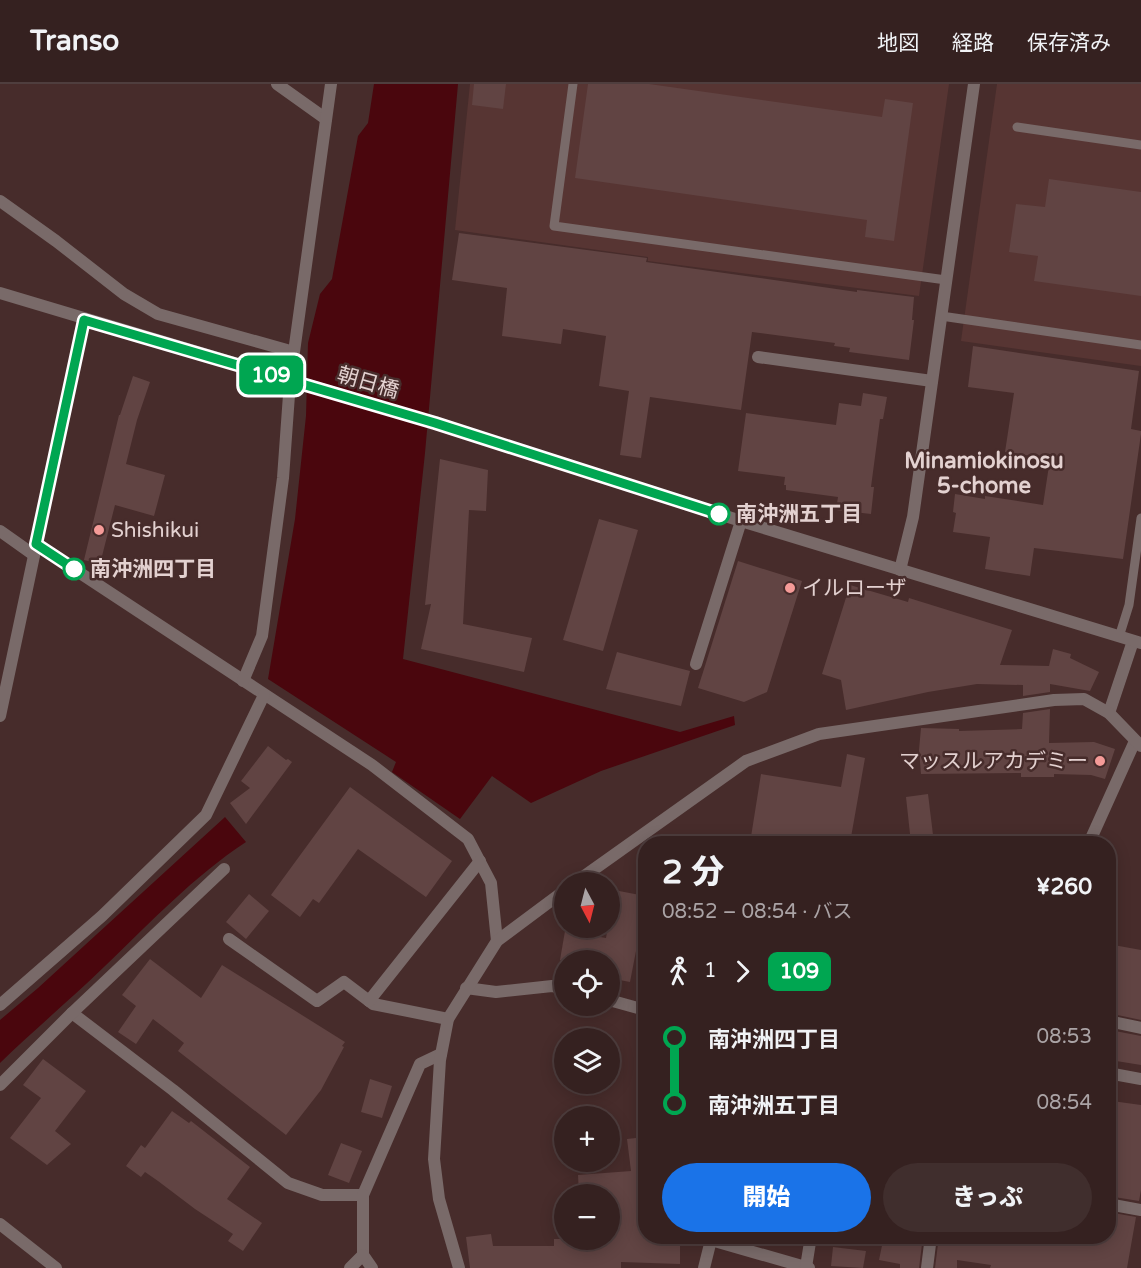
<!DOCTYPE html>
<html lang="ja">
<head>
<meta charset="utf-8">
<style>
  :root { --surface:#352120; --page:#402e2d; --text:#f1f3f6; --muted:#aaa3a5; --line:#4f3e3e; --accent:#1a73e8 }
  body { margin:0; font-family:"Varela Round","Noto Sans JP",sans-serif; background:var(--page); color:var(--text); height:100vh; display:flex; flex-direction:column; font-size:22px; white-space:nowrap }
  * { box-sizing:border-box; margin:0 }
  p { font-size:20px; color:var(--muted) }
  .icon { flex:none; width:33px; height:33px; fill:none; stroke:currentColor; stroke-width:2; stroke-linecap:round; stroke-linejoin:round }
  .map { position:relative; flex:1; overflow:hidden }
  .panel { position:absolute; left:638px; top:752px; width:478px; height:408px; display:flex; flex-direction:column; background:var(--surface); border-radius:24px; box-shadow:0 3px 15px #0003,0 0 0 2px var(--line) }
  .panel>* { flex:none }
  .badge { padding:0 12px; border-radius:9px; font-size:21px; line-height:39px }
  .needle { width:39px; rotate:173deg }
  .tools { position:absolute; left:554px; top:788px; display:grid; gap:12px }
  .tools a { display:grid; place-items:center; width:66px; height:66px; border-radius:50%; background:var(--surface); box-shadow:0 3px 15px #0003,0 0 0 2px var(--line); font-size:30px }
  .map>.badge { position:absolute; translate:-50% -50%; box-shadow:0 0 0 3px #fff }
  .legs { display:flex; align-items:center; gap:9px; height:66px; padding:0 24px; font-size:20px }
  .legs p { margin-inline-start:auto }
  .summary { display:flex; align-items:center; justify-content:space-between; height:102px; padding:0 24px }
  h1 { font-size:33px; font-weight:800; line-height:45px }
  .cta { display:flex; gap:12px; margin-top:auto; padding:12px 24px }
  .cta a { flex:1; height:69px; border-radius:36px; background:var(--accent); color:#fff; font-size:24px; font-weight:800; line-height:69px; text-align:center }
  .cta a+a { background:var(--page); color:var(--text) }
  ul { padding:0 24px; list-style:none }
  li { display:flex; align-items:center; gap:21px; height:66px; font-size:22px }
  li i { display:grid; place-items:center; width:9px; height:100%; margin:0 8px; background:currentColor }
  li i::after { content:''; width:15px; height:15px; margin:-8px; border:4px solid; border-radius:50%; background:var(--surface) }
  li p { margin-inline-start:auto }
  li:first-child i { background:linear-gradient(#0000 50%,currentColor 0) }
  li:last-child i { background:linear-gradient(currentColor 50%,#0000 0) }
  header { display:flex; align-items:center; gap:36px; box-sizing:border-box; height:84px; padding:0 30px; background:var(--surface); border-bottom:2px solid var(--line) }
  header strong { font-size:28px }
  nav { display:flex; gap:33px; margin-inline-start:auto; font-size:21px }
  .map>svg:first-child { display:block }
  .built { fill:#573533 }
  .water { fill:#4a060d }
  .building { fill:#614443 }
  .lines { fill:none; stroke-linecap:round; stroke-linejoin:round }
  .service { stroke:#796a69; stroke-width:9 }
  .minor { stroke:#796a69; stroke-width:12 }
  .tertiary { stroke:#796a69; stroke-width:12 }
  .line-1-casing { stroke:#fff; stroke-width:14 }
  .line-1 { stroke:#00a651; stroke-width:9 }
  .stop-1-dot { fill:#fff; stroke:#00a651; stroke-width:3 }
  .poi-dot { fill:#f59b98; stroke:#472c2b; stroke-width:2 }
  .labels { text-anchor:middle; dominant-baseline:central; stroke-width:5; stroke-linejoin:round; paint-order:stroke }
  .street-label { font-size:21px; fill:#e3d1d0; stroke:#472c2b }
  .stop-label { font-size:21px; font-weight:bold; fill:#e3d1d0; stroke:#472c2b; text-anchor:start }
  .poi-label { font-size:21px; fill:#e3d1d0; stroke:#472c2b; text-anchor:start }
  .neighbourhood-label { font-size:22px; font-weight:bold; fill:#e3d1d0; stroke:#472c2b }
</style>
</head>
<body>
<header>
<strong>Transo</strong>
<nav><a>地図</a><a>経路</a><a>保存済み</a></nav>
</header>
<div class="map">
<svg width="1141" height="1184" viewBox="0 0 1141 1184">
  <rect width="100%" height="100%" fill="#472c2b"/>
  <!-- built -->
  <g class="built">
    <polygon points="470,0 949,0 919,212 648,177 648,173 455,146"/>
    <polygon points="997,0 1141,0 1141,282 961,257"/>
  </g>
  <!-- water -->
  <g class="water">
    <polygon points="374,0 458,0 425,369 403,575 680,648 734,632 735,641 601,687 531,719 492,692 460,735 392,688 396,678 268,595 295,435 306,332 308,259 320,210 332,195 358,52 368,39"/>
    <path d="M225,733L246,758C194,792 150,839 105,882C71,915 34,946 0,979V936L38,904Z"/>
  </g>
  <!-- building -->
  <g class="building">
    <polygon points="474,0 506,0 503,25 472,21"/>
    <polygon points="588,0 649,0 882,33 885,15 913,19 894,157 865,153 867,136 575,94"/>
    <polygon points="1049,95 1141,108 1141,212 1034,197 1038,172 1009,168 1016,120 1045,123"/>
    <polygon points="459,149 647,174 646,178 760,194 857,208 857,206 914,213 912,236 914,236 909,276 849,268 850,264 834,262 835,259 752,248 741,326 650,313 641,374 620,371 629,307 599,302 606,252 563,245 561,260 502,252 507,204 452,196"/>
    <polygon points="973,262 1139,287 1131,345 1141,347 1141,350 1123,475 1034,464 1030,492 985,485 990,453 953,448 956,429 953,428 955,410 985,415 985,412 1043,421 1050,375 1005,368 1014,309 968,303"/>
    <polygon points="133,292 150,298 137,336 126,380 165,391 154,432 115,421 100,480 84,476 119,331 120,331"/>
    <polygon points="863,309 887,313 883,335 880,335 871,403 874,403 871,430 836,426 838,413 786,406 786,401 784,401 785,393 738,387 746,329 836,341 839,319 861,322"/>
    <polygon points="440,375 488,386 486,427 469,426 463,540 532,554 524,588 421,565 431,520 425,521"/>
    <polygon points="599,435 638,446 603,567 563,556"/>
    <polygon points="738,477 802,497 767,608 744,618 698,604"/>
    <polygon points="850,501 908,518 909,514 1012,546 1000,581 1049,582 1053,565 1071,570 1070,574 1099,588 1090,607 1050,600 1050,608 1023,612 1023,601 977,600 928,608 846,626 841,596 822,590"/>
    <polygon points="617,568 690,587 681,622 606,605"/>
    <polygon points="1050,625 1049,659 1094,658 1115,665 1105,695 1091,691 1054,690 1054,693 1021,693 1021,689 921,690 919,666 921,644 959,645 959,647 1022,645 1023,629"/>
    <polygon points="268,662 286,676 288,675 292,678 246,740 230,719 250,704 241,697"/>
    <polygon points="847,670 865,674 850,759 750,759 761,690 841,703"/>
    <polygon points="350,703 452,777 426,813 358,765 319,819 313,815 300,833 271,811"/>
    <polygon points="928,710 934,759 911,759 906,713"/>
    <polygon points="614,806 645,812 645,868 636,867 630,898 609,894 609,876 560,876 565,847 606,854"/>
    <polygon points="249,810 269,827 246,855 226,838"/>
    <polygon points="1108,860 1141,866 1141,936 1108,929"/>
    <polygon points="150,875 201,914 222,881 345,958 342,962 344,963 321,1006 286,1051 178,967 184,959 153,935 136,960 118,948 136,922 122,911"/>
    <polygon points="1115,947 1141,952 1141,981 1110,976"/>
    <polygon points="43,975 86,1007 55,1047 71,1060 47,1081 10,1054 41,1014 23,1001"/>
    <polygon points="370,995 392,1002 382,1034 361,1028"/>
    <polygon points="1112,1017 1141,1021 1141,1106 1139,1117 1108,1112 1108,1038"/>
    <polygon points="172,1027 189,1039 191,1037 250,1083 227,1115 262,1139 243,1167 228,1157 233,1150 195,1125 158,1097 145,1088 141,1093 126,1082 141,1061 145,1064"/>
    <polygon points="645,1053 645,1152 680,1152 680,1180 621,1178 621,1184 470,1184 466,1153 491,1150 493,1162 554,1162 554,1155 613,1155 616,1120 609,1120 609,1110 579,1110 578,1091 631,1087 627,1055"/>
    <polygon points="341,1059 362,1067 349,1099 328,1091"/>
    <polygon points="1108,1128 1136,1133 1127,1184 990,1184 991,1181 957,1176 957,1184 935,1184 939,1152 1108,1152"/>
    <polygon points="884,1152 923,1152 919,1184 900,1184 900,1180 879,1176"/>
    <polygon points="833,1163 866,1167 863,1184 831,1182"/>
  </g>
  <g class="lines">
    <!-- service -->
    <g class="service">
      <polyline points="573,0 554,142 946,196"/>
      <polyline points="1017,43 1141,61"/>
      <polyline points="941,232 1141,261"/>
      <polyline points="1119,553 1129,521 1141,434"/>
    </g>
    <!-- minor -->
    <g class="minor">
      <polyline points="277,0 326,35"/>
      <polyline points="0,117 56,157 124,210 158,230 294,268"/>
      <polyline points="758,273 932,297"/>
      <polyline points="0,447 34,471"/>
      <polyline points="36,460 372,681 468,755 491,799 497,857"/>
      <polyline points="696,580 741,437"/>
      <polyline points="243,597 262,552 283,394 290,297 331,0"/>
      <polyline points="1109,629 1133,557"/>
      <polyline points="1089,759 1135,657"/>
      <polyline points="576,798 746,677 819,650 1054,616 1084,615 1109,629 1141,662"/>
      <polyline points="229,855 317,917 344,898 373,920 448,935"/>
      <polyline points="466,904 496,908 552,902 564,905"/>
      <polyline points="609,916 645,926"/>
      <polyline points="369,917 480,777"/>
      <polyline points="0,921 102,832 206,731 264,611"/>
      <polyline points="72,929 173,1006 288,1099 322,1111 363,1111 420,980 441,970"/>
      <polyline points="1108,937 1141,944"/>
      <polyline points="1108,989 1141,995"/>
      <polyline points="0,1001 72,929 224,785"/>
      <polyline points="363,1111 363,1171 372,1184"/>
      <polyline points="1108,1120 1141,1126"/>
      <polyline points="0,1140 56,1184"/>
      <polyline points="711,1156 809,1184"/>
      <polyline points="806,1183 811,1152"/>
      <polyline points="350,1184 363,1171"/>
      <polyline points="459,1184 439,1115 434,1075 440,976 448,935 497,857 564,807"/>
      <polyline points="704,1184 712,1152"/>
      <polyline points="927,1184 931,1152"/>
    </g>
    <!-- tertiary -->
    <g class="tertiary">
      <polyline points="0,209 435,339 741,437 1141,559"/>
      <polyline points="900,486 913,433 974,0"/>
      <polyline points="0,632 84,236"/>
    </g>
  </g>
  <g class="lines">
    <defs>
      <polyline id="line-1" points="74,485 36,460 84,236 435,339 719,430"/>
    </defs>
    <!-- line-1 casing -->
    <use href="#line-1" class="line-1-casing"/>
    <!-- line-1 -->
    <use href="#line-1" class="line-1"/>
  </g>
  <!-- markers -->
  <g class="stop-1-dot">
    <circle cx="719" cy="430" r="10"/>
    <circle cx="74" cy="485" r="10"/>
  </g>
  <g class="poi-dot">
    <circle cx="99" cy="446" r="6"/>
    <circle cx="790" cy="504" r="6"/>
    <circle cx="1100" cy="677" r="6"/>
  </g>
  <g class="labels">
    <!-- street labels -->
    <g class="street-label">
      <text transform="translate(368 299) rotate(16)">朝日橋</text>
    </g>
    <!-- stop labels -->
    <g class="stop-label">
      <text x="736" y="430">南沖洲五丁目</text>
      <text x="90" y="485">南沖洲四丁目</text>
    </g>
    <!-- poi labels -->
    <g class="poi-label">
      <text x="111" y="446">Shishikui</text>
      <text x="802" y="504">イルローザ</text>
      <text x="1088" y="677" text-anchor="end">マッスルアカデミー</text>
    </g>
    <!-- neighbourhood labels -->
    <g class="neighbourhood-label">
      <text x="984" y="377">Minamiokinosu<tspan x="984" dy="25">5-chome</tspan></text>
    </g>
  </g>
</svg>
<div class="tools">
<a><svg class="needle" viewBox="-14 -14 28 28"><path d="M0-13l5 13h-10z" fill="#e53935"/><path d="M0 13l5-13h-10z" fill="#aaa3a5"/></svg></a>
<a><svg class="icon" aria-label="locate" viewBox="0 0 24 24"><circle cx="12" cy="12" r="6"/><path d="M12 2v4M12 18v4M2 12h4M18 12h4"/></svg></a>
<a><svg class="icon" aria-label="layers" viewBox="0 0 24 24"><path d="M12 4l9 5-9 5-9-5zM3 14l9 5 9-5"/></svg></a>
<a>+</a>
<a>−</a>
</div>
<b class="badge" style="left:271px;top:291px;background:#00a651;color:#fff">109</b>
<section class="panel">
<div class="summary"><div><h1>2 分</h1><p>08:52 – 08:54 · バス</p></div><b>¥260</b></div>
<div class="legs"><svg class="icon" aria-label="walk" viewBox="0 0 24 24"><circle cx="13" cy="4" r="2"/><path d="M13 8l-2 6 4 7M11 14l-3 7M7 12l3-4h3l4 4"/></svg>1<svg class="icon" aria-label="forward" viewBox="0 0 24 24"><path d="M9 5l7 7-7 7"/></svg><b class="badge" style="background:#00a651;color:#fff">109</b></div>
<ul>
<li><i style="color:#00a651"></i><b>南沖洲四丁目</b><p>08:53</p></li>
<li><i style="color:#00a651"></i><b>南沖洲五丁目</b><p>08:54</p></li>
</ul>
<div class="cta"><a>開始</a><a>きっぷ</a></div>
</section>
</div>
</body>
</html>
